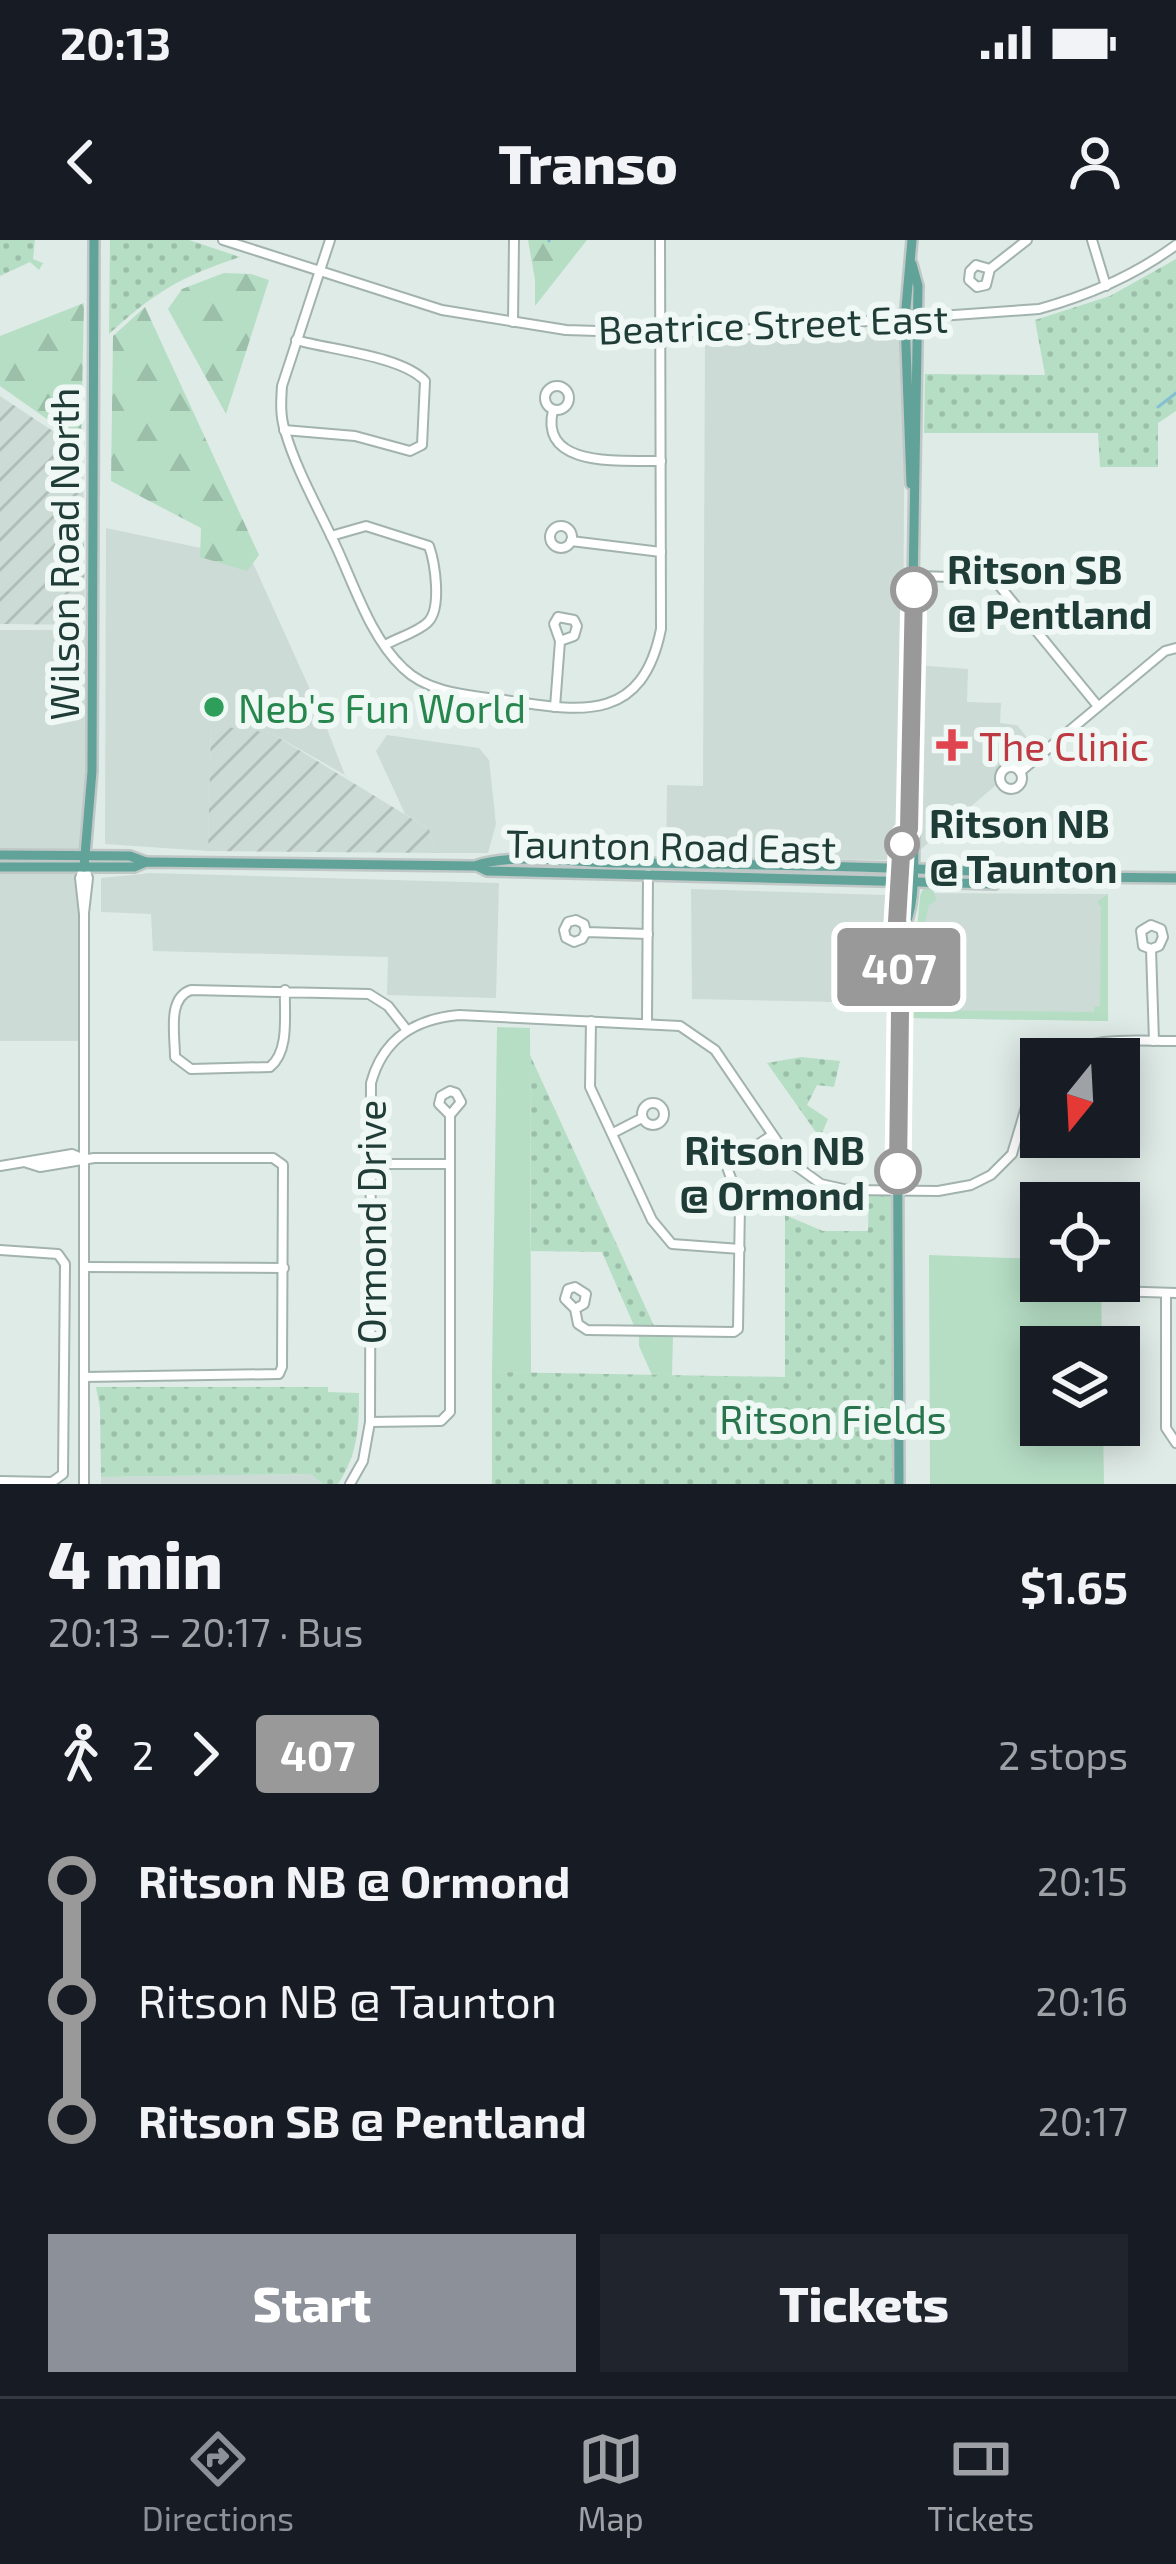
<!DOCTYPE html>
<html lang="en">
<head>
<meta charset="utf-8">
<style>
  :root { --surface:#171b24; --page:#20242c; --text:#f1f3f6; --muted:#9ea1a6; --line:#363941; --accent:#8c9099 }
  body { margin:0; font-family:"Exo 2",sans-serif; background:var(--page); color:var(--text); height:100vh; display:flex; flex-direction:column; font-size:45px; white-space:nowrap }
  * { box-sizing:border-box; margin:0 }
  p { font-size:39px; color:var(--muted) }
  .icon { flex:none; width:66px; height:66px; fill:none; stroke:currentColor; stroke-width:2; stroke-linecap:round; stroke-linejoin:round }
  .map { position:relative; height:1244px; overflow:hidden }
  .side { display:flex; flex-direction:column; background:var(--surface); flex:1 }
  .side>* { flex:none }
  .badge { padding:0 24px; border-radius:9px; font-size:42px; line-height:78px }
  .needle { width:78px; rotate:198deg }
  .buttons { position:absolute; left:1020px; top:798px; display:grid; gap:24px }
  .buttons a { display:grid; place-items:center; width:120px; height:120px; border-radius:0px; background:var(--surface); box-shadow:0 6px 30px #0003; font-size:60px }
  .map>.badge { position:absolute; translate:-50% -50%; box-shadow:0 0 0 6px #fff }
  .legs { display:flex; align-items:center; gap:18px; height:132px; padding:0 48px; font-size:39px }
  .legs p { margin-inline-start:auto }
  .overview { display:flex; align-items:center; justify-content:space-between; height:204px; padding:0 48px }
  h1 { font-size:66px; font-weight:800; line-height:90px }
  .primary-button { display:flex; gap:24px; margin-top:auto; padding:24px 48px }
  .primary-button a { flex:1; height:138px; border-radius:0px; background:var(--accent); color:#fff; font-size:48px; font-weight:800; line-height:138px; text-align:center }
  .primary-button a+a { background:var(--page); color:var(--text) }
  ul { padding:0 48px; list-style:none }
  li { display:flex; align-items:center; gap:42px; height:120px; font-size:45px }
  li i { display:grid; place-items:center; width:18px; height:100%; margin:0 15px; background:currentColor }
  li i::after { content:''; width:30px; height:30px; margin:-15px; border:9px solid; border-radius:50%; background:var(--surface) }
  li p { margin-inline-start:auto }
  li:first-child i { background:linear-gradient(#0000 50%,currentColor 0) }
  li:last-child i { background:linear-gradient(currentColor 50%,#0000 0) }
  .status { display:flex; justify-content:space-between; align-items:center; height:84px; padding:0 60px; background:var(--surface); direction:ltr }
  .status svg { height:33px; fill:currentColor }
  header { display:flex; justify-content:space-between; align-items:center; height:156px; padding:0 48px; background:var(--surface); font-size:54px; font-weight:800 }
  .tabs { display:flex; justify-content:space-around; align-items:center; height:168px; border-top:3px solid var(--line); background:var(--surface); font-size:33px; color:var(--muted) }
  .tabs a { display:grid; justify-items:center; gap:6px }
  .tabs .on { color:var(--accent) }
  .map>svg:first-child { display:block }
  .built { fill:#cddbd6 }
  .industrial { fill:url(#industrial-furrows) }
  .grass { fill:#b6dec5 }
  .forest { fill:url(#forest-firs) }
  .park { fill:url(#park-dots) }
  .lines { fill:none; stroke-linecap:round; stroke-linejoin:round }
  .stream { stroke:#84bfd3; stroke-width:3 }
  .minor-casing { stroke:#a2b3af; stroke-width:12 }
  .major-casing { stroke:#c0c8c7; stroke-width:14 }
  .minor { stroke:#fff; stroke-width:8 }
  .major { stroke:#61a399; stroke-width:9 }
  .line-1-casing { stroke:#fff; stroke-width:27 }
  .line-1 { stroke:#999; stroke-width:18 }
  .stop-1-dot { fill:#fff; stroke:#999; stroke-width:6 }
  .leisure-dot { fill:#2e9e5b; stroke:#eff8f4; stroke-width:4.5 }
  .health-dot { fill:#e0444e; stroke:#eff8f4; stroke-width:4.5 }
  .labels { text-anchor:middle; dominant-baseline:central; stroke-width:12; stroke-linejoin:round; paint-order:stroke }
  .street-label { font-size:39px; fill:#1f3c37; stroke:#eff8f4 }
  .stop-label { font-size:39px; font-weight:bold; fill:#1f3c37; stroke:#eff8f4; text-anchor:start }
  .leisure-label { font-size:39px; fill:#27864d; stroke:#eff8f4; text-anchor:start }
  .health-label { font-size:39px; fill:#be3a42; stroke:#eff8f4; text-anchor:start }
  .park-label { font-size:39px; fill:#28744d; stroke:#eff8f4 }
</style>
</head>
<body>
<div class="status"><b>20:13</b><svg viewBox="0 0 49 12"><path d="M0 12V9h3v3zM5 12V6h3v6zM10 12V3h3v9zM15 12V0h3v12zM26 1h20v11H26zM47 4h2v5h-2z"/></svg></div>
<header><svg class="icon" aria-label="back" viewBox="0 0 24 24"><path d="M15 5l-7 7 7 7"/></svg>Transo<svg class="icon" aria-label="person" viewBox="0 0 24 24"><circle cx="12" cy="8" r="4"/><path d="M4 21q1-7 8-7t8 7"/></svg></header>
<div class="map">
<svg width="1176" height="1244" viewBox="0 0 1176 1244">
  <defs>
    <pattern id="industrial-furrows" width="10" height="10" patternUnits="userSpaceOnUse" patternTransform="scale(3)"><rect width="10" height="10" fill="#cddbd6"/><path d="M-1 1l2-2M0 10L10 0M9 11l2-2" fill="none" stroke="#b0bdb8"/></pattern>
    <pattern id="forest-firs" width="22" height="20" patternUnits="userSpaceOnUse" patternTransform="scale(3)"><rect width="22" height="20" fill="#b6dec5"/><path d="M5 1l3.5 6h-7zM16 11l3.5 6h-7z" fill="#9cbfaa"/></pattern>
    <pattern id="park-dots" width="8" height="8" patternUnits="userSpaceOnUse" patternTransform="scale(3)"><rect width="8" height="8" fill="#b6dec5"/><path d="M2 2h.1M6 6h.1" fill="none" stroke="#9cbfaa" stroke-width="1.8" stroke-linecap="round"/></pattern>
  </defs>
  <rect width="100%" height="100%" fill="#dfebe7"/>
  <!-- built -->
  <g class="built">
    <polygon points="905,92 903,424 968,429 967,462 1001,463 1000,483 1017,485 1037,510 913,616 888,620 666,618 667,545 703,546 705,103"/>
    <polygon points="106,288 201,308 248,312 322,476 345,535 271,493 211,486 208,611 105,604"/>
    <polygon points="0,390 93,390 92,531 80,638 85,801 0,801"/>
    <polygon points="387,495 479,508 489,520 496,584 488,613 436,613 429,589 405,574 376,511"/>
    <polygon points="151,633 499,643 496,758 387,755 388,717 153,711 151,674 101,672 101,638"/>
    <polygon points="691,649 886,655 886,763 692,759"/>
    <polygon points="921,653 1108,654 1108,781 911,778"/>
    <polygon points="312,1234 323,1244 101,1244 101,1237"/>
  </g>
  <!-- industrial -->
  <g class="industrial">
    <polygon points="0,156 83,211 85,385 0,384"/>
    <polygon points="211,485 271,493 429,589 436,613 208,611"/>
  </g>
  <!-- grass -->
  <g class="grass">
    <polygon points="932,648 937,660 929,665 919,709 915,711 920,656 923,649"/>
    <polygon points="1108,654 1108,781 911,778 911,765 916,764 917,770 1094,772 1094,767 1100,766 1101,667 1097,662"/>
    <polygon points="497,787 530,788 531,1133 492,1132"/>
    <polygon points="929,1015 1041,1019 1041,1041 1101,1041 1102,1107 1041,1107 1041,1185 1103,1185 1104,1244 930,1244"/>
    <polygon points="639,1096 673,1097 672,1135 652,1135 639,1106"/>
  </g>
  <!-- forest -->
  <g class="forest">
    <polygon points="528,0 587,0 535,66 535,40"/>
    <polygon points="224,33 251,34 269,40 226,174 168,69 182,49"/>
    <polygon points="84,63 81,203 0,146 0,96"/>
    <polygon points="145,67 259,315 247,331 200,317 201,288 111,241 113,96"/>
  </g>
  <!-- park -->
  <g class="park">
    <polygon points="0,0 35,0 33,19 43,23 39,30 30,22 0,36"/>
    <path d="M110,0H189L240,17C180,37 155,52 109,94Z"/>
    <polygon points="1176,19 1176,171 1158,183 1158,227 1100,227 1098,193 924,193 925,134 1045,135 1035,80 1110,56"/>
    <polygon points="530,815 655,1088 635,1088 602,1012 531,1011"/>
    <polygon points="801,817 840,821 834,847 817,845 807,865 828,879 820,898 767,823"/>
    <polygon points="869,951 898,951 897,1244 492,1244 492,1132 785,1137 785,975 823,991 868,991"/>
    <path d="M96,1147H328V1152L359,1153C359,1188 358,1214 338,1244H323L311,1234L101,1237L100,1168Z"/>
  </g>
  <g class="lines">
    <!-- stream -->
    <g class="stream">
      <polyline points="549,1 549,0"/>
      <polyline points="1158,167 1176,153"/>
    </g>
    <defs>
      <g id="minor">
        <path d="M223,0L442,70L566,90L661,93L756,89L1039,69C1090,55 1134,36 1176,5"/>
        <path d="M330,0L282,146C281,161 280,176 285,191C296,229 316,264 333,300C353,341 369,396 403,428C427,452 465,455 497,459C575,470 641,488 661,389L660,0"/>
        <polyline points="1092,0 1106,46"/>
        <polyline points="990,29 976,25 970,31 969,40 977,47 986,45 990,29 1027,0"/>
        <polyline points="513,82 514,0"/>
        <circle cx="557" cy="158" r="12"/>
        <path d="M553,170C539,229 622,220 661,221"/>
        <path d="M284,190L355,196L410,211L422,205L425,141C402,116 331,110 296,100"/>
        <circle cx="561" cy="297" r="11"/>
        <path d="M331,296L366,286L429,306C435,323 442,368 428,382C418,392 397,398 385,405"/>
        <polyline points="571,301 661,312"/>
        <polyline points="914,336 993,338 1097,465"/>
        <polyline points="555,467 560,401 554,384 558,377 574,380 577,386 574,396 560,401"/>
        <circle cx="1011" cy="538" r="11"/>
        <polyline points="1020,532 1165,411 1176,408"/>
        <polyline points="84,673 88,638 85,629"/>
        <polyline points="586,692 584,684 576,680 568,682 564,690 566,698 574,702 582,699 586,692 648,694"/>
        <polyline points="1151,709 1159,706 1163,697 1161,689 1151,685 1141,691 1143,706 1151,709 1154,801"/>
        <path d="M285,750C284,774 290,811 270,827L191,829L175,817C175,794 167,758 191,750L369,754L388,766L406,789"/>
        <polyline points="591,781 590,847 652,980 672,1004 740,1009"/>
        <polyline points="647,782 648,634"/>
        <path d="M1057,819C1092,795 1135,801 1176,801"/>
        <circle cx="653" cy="874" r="11"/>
        <polyline points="613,893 642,878"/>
        <polyline points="27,923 40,927 94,918 273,918 283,925 282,1127 279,1134 84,1137"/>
        <polyline points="369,924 449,924"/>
        <polyline points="0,926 72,914 84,919"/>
        <polyline points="0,1010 58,1014 65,1024 63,1234 52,1242 0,1241"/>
        <polyline points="84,1027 284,1028"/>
        <polyline points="1113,1051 1176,1053"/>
        <polyline points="1166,1053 1166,1188 1176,1203"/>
        <polyline points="575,1069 565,1059 568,1049 575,1047 586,1054 584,1064 575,1069 578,1084 587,1090 734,1092 738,1089 740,963 728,930 732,922 772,895"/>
        <polyline points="370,1182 441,1181 450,1172 450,875 461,862 456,853 450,851 441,856 439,864 450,875"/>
        <polyline points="84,1244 84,674 80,638 84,627"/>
        <path d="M350,1244L363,1221L370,1182L371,843C383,799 414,779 459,775L680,786L715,810L792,923L821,944L848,950L938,951L971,945L991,935L1012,914L1029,857L1041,836"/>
      </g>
      <g id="major">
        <polyline points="911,244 905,79 912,0"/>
        <polyline points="0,615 130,616 146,622"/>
        <polyline points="477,626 487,631 995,644 1005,636"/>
        <path d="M0,627H134L146,622L475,626C509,613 574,622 612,623C740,624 869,626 998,632L1005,636L1176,638"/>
        <polyline points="84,627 92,531 94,0"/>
        <path d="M901,693C917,668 913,624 914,594L909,589L918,46L912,24"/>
        <polyline points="899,1244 897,766 901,693 897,682 902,598 909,589"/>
      </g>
    </defs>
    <!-- minor casing -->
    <use href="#minor" class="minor-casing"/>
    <!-- major casing -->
    <use href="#major" class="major-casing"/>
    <!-- minor -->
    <use href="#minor" class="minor"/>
    <!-- major -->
    <use href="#major" class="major"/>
  </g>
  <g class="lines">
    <defs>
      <polyline id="line-1" points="898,931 901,693 897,682 902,598 909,589 914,350"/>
    </defs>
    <!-- line-1 casing -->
    <use href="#line-1" class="line-1-casing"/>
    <!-- line-1 -->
    <use href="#line-1" class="line-1"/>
  </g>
  <!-- markers -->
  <g class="stop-1-dot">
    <circle cx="914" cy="350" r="21"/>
    <circle cx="902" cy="604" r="15"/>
    <circle cx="898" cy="931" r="21"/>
  </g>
  <circle class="leisure-dot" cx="214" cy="467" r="12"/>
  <path class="health-dot" d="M946 487h12v12h12v12h-12v12h-12v-12h-12v-12h12z"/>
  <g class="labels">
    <!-- street labels -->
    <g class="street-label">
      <text transform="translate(773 83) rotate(-2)">Beatrice Street East</text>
      <text transform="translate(63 314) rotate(-90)">Wilson Road North</text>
      <text transform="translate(671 605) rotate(1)">Taunton Road East</text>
      <text transform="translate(370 982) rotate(-90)">Ormond Drive</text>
    </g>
    <!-- stop labels -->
    <g class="stop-label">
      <text x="947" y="328">Ritson SB<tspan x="947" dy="45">@ Pentland</tspan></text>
      <text x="929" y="582">Ritson NB<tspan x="929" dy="45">@ Taunton</tspan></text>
      <text x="865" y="909" text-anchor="end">Ritson NB<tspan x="865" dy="45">@ Ormond</tspan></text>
    </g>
    <!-- leisure labels -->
    <g class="leisure-label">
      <text x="238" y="467">Neb's Fun World</text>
    </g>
    <!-- health labels -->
    <g class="health-label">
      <text x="979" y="505">The Clinic</text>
    </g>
    <!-- park labels -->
    <g class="park-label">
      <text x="833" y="1178">Ritson Fields</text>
    </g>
  </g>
</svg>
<div class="buttons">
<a><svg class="needle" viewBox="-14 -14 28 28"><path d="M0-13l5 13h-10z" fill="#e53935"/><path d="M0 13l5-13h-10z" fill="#9ea1a6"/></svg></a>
<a><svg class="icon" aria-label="locate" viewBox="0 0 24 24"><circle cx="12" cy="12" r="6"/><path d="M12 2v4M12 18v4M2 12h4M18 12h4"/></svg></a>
<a><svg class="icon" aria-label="layers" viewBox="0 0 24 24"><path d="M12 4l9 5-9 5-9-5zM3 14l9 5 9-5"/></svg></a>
</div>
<b class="badge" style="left:899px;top:727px;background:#999;color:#fff">407</b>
</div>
<section class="side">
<div class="overview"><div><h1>4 min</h1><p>20:13 – 20:17 · Bus</p></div><b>$1.65</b></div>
<div class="legs"><svg class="icon" aria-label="walk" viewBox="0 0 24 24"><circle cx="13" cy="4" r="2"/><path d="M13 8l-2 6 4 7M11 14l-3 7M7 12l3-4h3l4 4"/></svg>2<svg class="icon" aria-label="forward" viewBox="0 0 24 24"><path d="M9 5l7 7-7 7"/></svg><b class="badge" style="background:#999;color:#fff">407</b><p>2 stops</p></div>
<ul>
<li><i style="color:#999"></i><b>Ritson NB @ Ormond</b><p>20:15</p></li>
<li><i style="color:#999"></i><span>Ritson NB @ Taunton</span><p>20:16</p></li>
<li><i style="color:#999"></i><b>Ritson SB @ Pentland</b><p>20:17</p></li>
</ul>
<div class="primary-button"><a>Start</a><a>Tickets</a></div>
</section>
<nav class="tabs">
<a class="on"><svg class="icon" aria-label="directions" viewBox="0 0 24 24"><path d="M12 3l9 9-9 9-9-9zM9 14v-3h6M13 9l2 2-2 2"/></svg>Directions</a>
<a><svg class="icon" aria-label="map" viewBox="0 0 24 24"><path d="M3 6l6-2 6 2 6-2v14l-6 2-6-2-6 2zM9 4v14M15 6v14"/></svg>Map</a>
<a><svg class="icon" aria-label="tickets" viewBox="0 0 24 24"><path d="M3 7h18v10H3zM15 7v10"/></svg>Tickets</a>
</nav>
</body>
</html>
